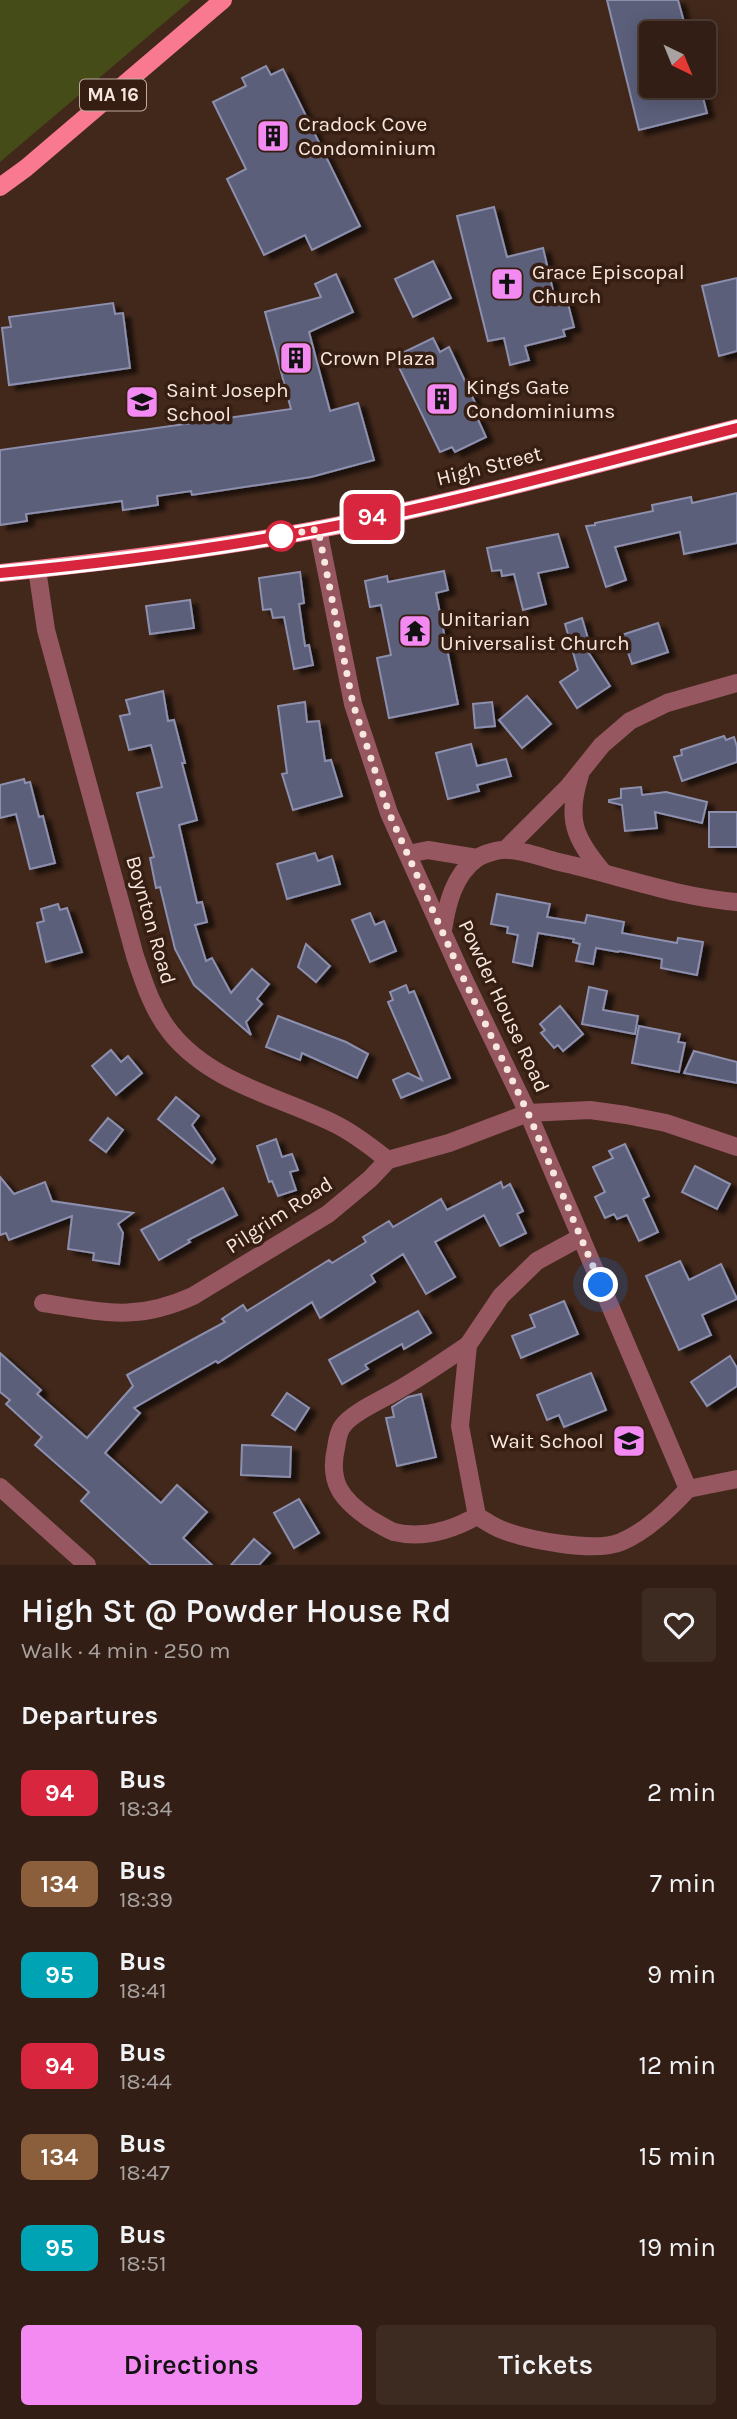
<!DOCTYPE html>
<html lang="en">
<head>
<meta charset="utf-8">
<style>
  :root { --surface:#321e14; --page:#3d2b22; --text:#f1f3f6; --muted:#a8a2a0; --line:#4d3c34; --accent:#f28af2 }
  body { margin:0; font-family:Karla,sans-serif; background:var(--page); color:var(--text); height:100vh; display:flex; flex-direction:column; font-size:26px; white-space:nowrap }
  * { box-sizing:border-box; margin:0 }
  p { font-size:23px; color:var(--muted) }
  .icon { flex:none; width:38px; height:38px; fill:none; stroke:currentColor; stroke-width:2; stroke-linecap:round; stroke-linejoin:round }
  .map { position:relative; height:1565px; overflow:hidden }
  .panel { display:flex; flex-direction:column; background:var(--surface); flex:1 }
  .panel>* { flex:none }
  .badge { padding:0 14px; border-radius:10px; font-size:24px; line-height:46px }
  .needle { width:46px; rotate:137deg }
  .buttons { position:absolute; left:639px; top:21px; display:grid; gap:14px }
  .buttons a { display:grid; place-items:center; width:77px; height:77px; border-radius:7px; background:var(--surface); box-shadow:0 4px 18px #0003,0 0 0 2px var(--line); font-size:35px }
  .you { position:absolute; width:35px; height:35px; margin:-18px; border:5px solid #fff; border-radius:50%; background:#1a73e8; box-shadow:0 0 0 10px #1a73e833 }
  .map>.badge { position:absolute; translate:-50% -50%; box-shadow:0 0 0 4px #fff }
  h2 { padding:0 21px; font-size:26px; line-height:63px }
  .round { display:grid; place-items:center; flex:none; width:74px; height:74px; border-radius:7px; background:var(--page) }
  .head { display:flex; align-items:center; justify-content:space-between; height:119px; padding:0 21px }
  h1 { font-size:33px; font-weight:600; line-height:52px }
  .primary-button { display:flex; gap:14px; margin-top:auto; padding:14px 21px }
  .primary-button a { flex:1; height:80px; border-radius:7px; background:var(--accent); color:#111; font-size:28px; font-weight:600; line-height:80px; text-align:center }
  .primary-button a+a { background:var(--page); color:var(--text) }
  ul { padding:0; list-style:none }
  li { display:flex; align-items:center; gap:21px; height:91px; padding:0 21px }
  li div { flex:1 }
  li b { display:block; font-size:26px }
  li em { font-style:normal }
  li .badge { min-width:77px; font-weight:700; text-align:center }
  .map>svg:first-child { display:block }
  .green { fill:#454c17 }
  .building { fill:#5c5e7a; stroke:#8c8fad; stroke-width:2; filter:url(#shadow) }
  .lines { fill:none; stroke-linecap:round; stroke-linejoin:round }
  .minor { stroke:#965760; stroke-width:18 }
  .major { stroke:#f97990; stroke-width:18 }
  .line-casing { stroke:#fff; stroke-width:16 }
  .line { stroke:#d7263d; stroke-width:10 }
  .walk { stroke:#f8e7de; stroke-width:7; stroke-dasharray:0 12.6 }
  .stop-dot { fill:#fff; stroke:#d7263d; stroke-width:3.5 }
  .labels { text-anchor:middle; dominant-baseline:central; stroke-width:7; stroke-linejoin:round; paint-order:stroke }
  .shield { fill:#371e12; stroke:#beaba1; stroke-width:2 }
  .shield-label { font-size:19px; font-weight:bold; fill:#f8e7de }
  .poi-label { font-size:21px; fill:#f8e7de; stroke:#371e12; text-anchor:start }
  .street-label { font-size:21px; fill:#f8e7de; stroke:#371e12 }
</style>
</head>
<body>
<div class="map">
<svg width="737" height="1565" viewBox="0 0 737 1565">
  <defs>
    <filter id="shadow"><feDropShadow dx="7" dy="4.5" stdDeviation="2" flood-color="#0009"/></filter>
  </defs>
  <rect width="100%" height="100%" fill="#42281b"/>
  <!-- green -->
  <polygon class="green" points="0,0 191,0 0,162"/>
  <!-- building -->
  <g class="building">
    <polygon points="607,0 678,0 687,33 651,33 651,86 700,86 707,113 639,130"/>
    <polygon points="266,66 271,75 283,69 360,226 312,250 305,235 264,255 227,179 246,169 213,102 246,86 242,78"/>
    <polygon points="494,207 507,257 543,248 555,299 566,296 574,327 563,330 565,336 525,346 529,360 510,365 504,338 488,341 457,216"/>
    <polygon points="433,261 451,298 413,317 395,279"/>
    <polygon points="336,274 353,312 309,332 330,411 358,403 374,460 311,477 192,495 191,491 157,496 158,505 123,510 122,501 26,514 27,521 0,525 0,450 291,409 265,312 321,297 315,284"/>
    <polygon points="737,278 737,351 719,356 702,286"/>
    <polygon points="113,303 115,314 123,313 130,368 9,385 2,328 11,327 9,317"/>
    <polygon points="433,338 440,352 449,347 479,411 475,413 486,437 455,452 452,447 440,452 394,357"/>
    <polygon points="737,493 737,543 684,554 680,532 615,547 626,580 606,587 586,526 595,525 595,523 653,511 652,505 691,497 692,503"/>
    <polygon points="558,534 568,567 538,573 546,604 523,610 514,574 502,576 501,570 492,571 487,548"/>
    <polygon points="444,571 448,590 436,593 458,704 389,718 377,658 391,655 381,605 370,607 365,581 387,576 388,582"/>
    <polygon points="300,572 304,603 299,604 305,646 309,645 313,665 294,669 284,617 273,618 271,609 263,610 259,578"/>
    <polygon points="190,600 194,628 150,634 146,606"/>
    <polygon points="582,618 589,642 583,644 610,686 577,708 560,682 578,670 565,624"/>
    <polygon points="658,623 668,652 632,664 622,635"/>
    <polygon points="163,691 168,721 174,720 185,763 182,763 197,820 179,825 197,903 202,902 207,922 195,925 206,961 212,958 231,993 252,969 269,984 257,999 262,1004 246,1022 251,1035 194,985 175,949 160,887 156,888 150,858 154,857 137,793 162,787 151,745 129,750 120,716 130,714 126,700"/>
    <polygon points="527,696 551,724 522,748 499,720"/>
    <polygon points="305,702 307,722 319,721 325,761 331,760 342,796 293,810 282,774 287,773 278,706"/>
    <polygon points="492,702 495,726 475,728 473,704"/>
    <polygon points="724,736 726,740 734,737 737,747 737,762 682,781 674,757 682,755 681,750"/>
    <polygon points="471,744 477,766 506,759 511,776 477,785 479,791 448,799 436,753"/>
    <polygon points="24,779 25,783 30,782 39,817 43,816 55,863 30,869 16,814 0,818 0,785"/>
    <polygon points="641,787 642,795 666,792 707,802 702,823 655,812 657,828 625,831 622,805 609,802 609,800 621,798 621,789"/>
    <rect x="709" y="812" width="28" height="35"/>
    <polygon points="315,853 318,861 332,856 340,884 287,899 277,864"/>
    <polygon points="497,894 550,904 547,917 585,923 587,915 624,922 622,933 677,943 678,938 703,942 697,975 661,968 662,959 619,951 618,952 596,948 593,964 576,961 580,944 573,942 574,939 538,933 532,966 513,962 518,935 507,933 508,927 491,924"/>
    <polygon points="58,904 60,910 67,908 82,952 46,962 37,923 44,921 41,909"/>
    <polygon points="370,913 375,925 384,921 396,951 370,962 352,920"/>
    <polygon points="306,944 330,966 316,982 298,967"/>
    <polygon points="406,985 409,993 414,991 450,1078 401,1098 393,1080 408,1073 422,1080 388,1002 393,1000 390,992"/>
    <polygon points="589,987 607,991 603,1010 638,1016 635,1034 582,1024"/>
    <polygon points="560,1006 583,1034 563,1051 558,1045 554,1048 541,1033 545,1030 540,1024"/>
    <polygon points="278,1016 346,1042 368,1054 357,1078 302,1053 300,1060 266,1047"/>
    <polygon points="639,1026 680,1034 678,1042 685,1043 679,1072 632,1063"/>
    <polygon points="111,1050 121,1062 128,1056 142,1073 116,1095 92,1066"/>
    <polygon points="694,1051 737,1062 737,1083 684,1073"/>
    <polygon points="176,1097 199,1116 192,1125 215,1159 212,1163 158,1119"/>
    <polygon points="108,1118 123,1130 106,1152 90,1140"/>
    <polygon points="276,1139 282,1157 292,1154 298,1170 290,1172 296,1190 278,1196 272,1181 269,1182 257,1146"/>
    <polygon points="625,1144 649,1196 643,1199 658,1232 639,1241 627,1215 617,1219 614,1214 605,1218 595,1197 605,1192 593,1167 613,1158 609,1151"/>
    <polygon points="695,1166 730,1184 717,1209 682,1192"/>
    <polygon points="0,1177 14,1194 45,1182 52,1201 133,1213 118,1224 123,1233 119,1264 93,1260 94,1253 68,1249 72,1216 9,1240 6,1233 0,1235"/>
    <polygon points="501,1182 503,1188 510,1184 523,1211 517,1214 526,1233 500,1246 484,1215 435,1242 455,1277 426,1294 403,1254 371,1275 375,1282 320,1318 312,1302 218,1363 216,1361 134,1408 140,1413 105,1453 161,1503 177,1485 207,1512 183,1538 212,1565 151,1565 81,1501 89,1492 35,1445 42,1437 6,1404 10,1400 0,1392 0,1353 41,1390 37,1394 87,1438 133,1386 127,1375 225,1322 222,1319 243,1305 247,1311 329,1260 332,1263 366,1242 363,1237 389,1221 393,1227 441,1199 447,1210"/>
    <polygon points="223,1188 237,1215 188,1240 190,1242 159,1260 141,1230"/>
    <polygon points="680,1261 689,1280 721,1264 737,1299 702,1315 711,1335 679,1350 646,1276"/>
    <polygon points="564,1301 578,1334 521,1358 512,1336 535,1327 530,1315"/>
    <polygon points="418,1311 431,1333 404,1349 402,1344 365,1365 368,1369 342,1384 329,1360"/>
    <polygon points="730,1356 737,1368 737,1386 707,1406 691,1382"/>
    <polygon points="591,1373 606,1410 564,1427 559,1415 547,1420 537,1395"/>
    <polygon points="287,1393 309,1408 295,1430 272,1415"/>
    <polygon points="421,1394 436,1457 397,1466 386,1418 394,1417 392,1407 408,1397"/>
    <polygon points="242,1445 291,1447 290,1477 241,1475"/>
    <polygon points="299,1499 319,1533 294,1548 274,1513"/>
    <polygon points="254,1539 270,1553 259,1565 231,1565"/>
  </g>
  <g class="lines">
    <!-- minor -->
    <g class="minor">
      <polyline points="318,529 353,704 389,813 460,971 528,1113 688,1489"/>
      <path d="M37,569L46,630L135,956C144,983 153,1011 171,1033C211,1083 280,1097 335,1124C354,1133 371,1147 388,1160"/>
      <path d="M580,775C566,819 574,838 603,872"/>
      <polyline points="506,849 569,786 602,745 630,721 667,703 737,683"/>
      <polyline points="408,854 428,850 477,858"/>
      <path d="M443,930C447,904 454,875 476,859C482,854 500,849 507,850C524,850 543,858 559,862C618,875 676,897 737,902"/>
      <path d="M43,1303C103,1312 136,1322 193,1296L328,1214L370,1179L388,1160L449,1143L528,1113L590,1110L626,1115L666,1123L737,1147"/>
      <path d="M468,1345C446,1360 424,1375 400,1389C384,1399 352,1412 342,1427C338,1433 337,1441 336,1448C328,1483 342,1500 370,1519C377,1523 386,1529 394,1532C423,1539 452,1530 477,1516C484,1520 492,1526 500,1529C526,1540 595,1553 621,1542C647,1531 669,1509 688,1489"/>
      <polyline points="0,1487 87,1565"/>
      <polyline points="688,1489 737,1479"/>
      <polyline points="477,1516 460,1426 468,1345 501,1296 537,1261 581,1237"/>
    </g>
    <!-- major -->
    <g class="major">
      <polyline points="0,187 26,168 223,0"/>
      <path d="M0,573C107,562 214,549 320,529C460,502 599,463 737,428"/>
    </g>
  </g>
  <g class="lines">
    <defs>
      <path id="line" d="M0,573C107,563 214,549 320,529C460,502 599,463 737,428"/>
    </defs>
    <!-- line casing -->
    <use href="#line" class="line-casing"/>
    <!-- line -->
    <use href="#line" class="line"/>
    <!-- walk -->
    <polyline class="walk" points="281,536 279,536 318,529 353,704 389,813 460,971 528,1113 601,1285"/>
  </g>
  <!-- icons -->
  <defs>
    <symbol id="building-square" viewBox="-11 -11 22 22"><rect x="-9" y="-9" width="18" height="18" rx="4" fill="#f28af2" stroke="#371e12"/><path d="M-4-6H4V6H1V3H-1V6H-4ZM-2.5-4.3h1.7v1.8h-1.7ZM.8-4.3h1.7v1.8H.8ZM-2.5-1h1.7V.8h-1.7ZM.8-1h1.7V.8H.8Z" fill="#111"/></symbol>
    <symbol id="church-square" viewBox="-11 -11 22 22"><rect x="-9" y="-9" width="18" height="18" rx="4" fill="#f28af2" stroke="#371e12"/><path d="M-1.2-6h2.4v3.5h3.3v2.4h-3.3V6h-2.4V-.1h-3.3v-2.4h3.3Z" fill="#111"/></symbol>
    <symbol id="school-square" viewBox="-11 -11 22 22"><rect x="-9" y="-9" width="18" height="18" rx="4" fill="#f28af2" stroke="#371e12"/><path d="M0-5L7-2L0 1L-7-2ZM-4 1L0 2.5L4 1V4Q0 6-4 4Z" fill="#111"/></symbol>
    <symbol id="temple-square" viewBox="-11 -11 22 22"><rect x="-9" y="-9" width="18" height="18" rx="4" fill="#f28af2" stroke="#371e12"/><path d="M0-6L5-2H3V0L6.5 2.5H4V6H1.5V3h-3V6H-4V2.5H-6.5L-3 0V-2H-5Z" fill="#111"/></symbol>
  </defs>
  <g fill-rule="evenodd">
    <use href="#building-square" x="254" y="117" width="38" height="38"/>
    <use href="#church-square" x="488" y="265" width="38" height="38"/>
    <use href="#building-square" x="277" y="339" width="38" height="38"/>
    <use href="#building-square" x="423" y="380" width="38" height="38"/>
    <use href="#school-square" x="123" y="383" width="38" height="38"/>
    <use href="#temple-square" x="396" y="612" width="38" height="38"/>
    <use href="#school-square" x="610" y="1422" width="38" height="38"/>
  </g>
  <!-- markers -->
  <circle class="stop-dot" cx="281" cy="536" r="14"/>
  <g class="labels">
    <!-- shield labels -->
    <rect class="shield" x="80" y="79.5" width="66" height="31" rx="5"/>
    <g class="shield-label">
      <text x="113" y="95">MA 16</text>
    </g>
    <!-- poi labels -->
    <g class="poi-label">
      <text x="298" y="124">Cradock Cove<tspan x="298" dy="24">Condominium</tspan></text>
      <text x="532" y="272">Grace Episcopal<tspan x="532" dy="24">Church</tspan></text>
      <text x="320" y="358">Crown Plaza</text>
      <text x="466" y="387">Kings Gate<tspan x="466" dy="24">Condominiums</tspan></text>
      <text x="166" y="390">Saint Joseph<tspan x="166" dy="24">School</tspan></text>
      <text x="440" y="619">Unitarian<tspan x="440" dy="24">Universalist Church</tspan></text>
      <text x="604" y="1441" text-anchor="end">Wait School</text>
    </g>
    <!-- street labels -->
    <g class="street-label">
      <text transform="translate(489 466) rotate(-14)">High Street</text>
      <text transform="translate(151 920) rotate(74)">Boynton Road</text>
      <text transform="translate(504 1006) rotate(65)">Powder House Road</text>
      <text transform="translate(279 1215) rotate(-33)">Pilgrim Road</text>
    </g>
  </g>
</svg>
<div class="buttons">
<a><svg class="needle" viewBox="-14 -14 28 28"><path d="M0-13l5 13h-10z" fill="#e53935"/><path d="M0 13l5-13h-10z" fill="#a8a2a0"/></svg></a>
</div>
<div class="you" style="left:601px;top:1285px"></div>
<b class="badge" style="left:372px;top:517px;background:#d7263d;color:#fff">94</b>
</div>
<section class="panel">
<div class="head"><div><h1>High St @ Powder House Rd</h1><p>Walk · 4 min · 250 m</p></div><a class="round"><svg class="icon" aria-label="heart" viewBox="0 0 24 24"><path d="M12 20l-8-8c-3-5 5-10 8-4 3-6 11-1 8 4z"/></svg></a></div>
<h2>Departures</h2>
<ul>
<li><span class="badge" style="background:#d7263d;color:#fff">94</span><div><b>Bus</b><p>18:34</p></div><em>2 min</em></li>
<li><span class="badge" style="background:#8b5e3c;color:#fff">134</span><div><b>Bus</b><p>18:39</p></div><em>7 min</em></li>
<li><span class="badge" style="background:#00a3b4;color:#fff">95</span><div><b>Bus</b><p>18:41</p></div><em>9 min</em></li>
<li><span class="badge" style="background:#d7263d;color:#fff">94</span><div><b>Bus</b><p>18:44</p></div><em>12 min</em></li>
<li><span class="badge" style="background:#8b5e3c;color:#fff">134</span><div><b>Bus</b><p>18:47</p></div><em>15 min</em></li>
<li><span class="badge" style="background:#00a3b4;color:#fff">95</span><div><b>Bus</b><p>18:51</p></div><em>19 min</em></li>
</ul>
<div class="primary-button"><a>Directions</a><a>Tickets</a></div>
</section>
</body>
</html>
